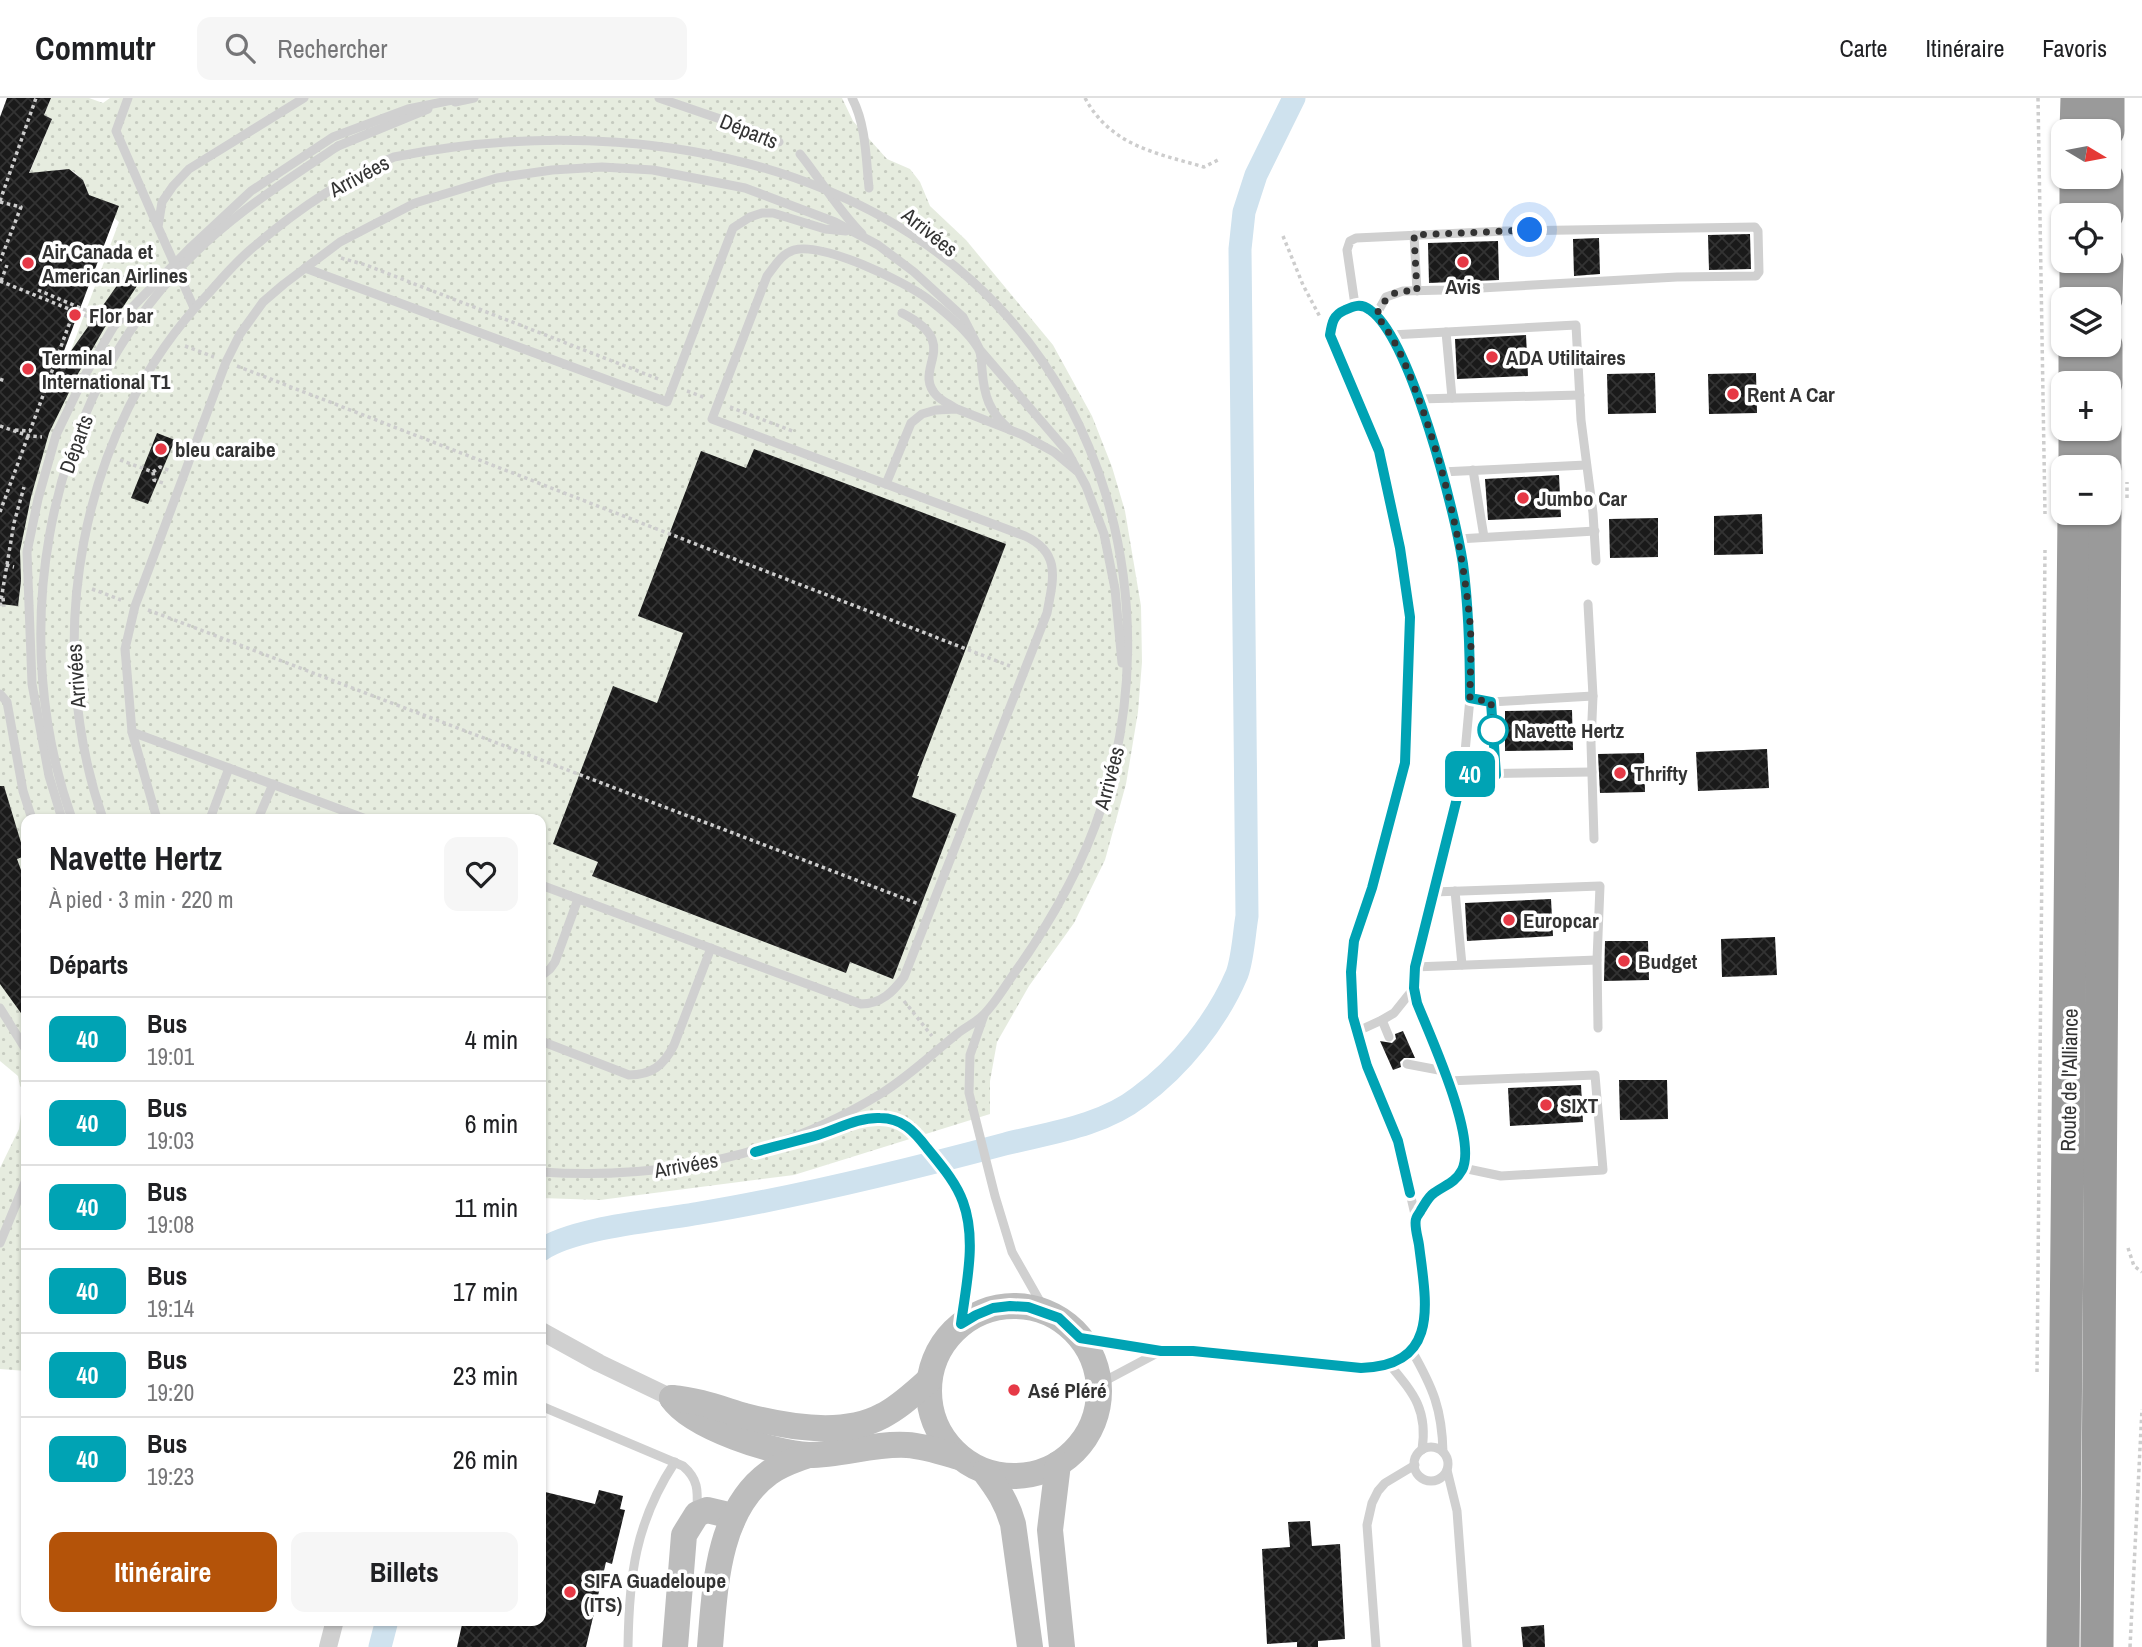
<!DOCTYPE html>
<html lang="fr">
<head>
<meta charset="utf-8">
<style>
  :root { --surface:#fff; --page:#f6f6f6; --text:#202124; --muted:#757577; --line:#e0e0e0; --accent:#b45309 }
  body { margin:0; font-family:"Archivo Narrow",sans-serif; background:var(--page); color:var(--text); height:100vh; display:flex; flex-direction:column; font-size:26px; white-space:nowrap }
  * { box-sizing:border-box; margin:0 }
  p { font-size:23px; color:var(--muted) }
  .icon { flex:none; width:38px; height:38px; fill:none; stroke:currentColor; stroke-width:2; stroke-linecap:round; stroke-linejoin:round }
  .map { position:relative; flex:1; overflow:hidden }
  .details { position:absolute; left:21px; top:716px; width:525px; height:812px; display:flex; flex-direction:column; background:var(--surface); border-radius:14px; box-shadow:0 2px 5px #0004 }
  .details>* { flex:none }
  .badge { padding:0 14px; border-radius:10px; font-size:24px; line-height:46px }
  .needle { width:46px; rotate:100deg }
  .controls { position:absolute; left:2051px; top:21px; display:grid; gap:14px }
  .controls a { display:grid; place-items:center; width:70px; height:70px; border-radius:14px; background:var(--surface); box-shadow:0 2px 5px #0004; font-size:35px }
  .you { position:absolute; width:35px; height:35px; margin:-18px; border:5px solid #fff; border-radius:50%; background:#1a73e8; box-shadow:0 0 0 10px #1a73e833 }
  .map>.badge { position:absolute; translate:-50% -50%; box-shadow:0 0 0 4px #fff }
  h2 { padding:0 28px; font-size:26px; line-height:63px }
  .round { display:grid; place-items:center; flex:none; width:74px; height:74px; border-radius:14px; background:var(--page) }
  .headline { display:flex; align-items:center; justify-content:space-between; height:119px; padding:0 28px }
  h1 { font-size:33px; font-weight:800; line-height:52px }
  .cta { display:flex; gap:14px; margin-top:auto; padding:14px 28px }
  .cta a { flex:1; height:80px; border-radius:14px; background:var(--accent); color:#fff; font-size:28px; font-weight:800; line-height:80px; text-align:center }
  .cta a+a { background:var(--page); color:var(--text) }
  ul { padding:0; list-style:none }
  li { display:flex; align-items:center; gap:21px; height:84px; padding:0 28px; border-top:2px solid var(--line) }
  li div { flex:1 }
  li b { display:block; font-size:26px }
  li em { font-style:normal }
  li .badge { min-width:77px; font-weight:700; text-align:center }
  header { display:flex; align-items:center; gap:42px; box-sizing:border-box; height:98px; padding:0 35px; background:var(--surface); border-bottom:2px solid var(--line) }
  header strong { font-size:33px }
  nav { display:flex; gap:38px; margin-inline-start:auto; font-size:24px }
  .search { width:490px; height:63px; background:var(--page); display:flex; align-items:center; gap:18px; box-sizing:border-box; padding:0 24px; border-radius:14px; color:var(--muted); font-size:26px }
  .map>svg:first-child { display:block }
  .grass { fill:url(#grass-dots) }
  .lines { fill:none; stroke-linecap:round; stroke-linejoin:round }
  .canal { stroke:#cfe2ee; stroke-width:23 }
  .building { fill:url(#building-cross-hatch) }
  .path { stroke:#cdcdcd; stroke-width:3.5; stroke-dasharray:3.5 3.5; stroke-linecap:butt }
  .lane { stroke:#d0d0d0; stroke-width:9 }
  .street { stroke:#d0d0d0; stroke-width:18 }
  .secondary { stroke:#bdbdbd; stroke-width:26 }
  .highway { stroke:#9a9a9a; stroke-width:33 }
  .lane-bridge { stroke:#d0d0d0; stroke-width:9 }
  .line-casing { stroke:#fff; stroke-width:16 }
  .line { stroke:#00a3b4; stroke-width:10 }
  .walk { stroke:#333; stroke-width:7; stroke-dasharray:0 12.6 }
  .poi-dot { fill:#e63946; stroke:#fff; stroke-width:2.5 }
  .stop-dot { fill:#fff; stroke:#00a3b4; stroke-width:3.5 }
  .labels { text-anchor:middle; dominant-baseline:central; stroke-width:7; stroke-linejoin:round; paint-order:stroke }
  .street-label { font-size:21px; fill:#333; stroke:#fff }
  .poi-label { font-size:21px; font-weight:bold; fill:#333; stroke:#fff; text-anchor:start }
  .stop-label { font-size:21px; font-weight:bold; fill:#333; stroke:#fff; text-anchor:start }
</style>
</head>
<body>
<header>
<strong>Commutr</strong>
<div class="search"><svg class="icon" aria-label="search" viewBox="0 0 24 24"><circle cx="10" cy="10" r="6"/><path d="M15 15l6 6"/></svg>Rechercher</div>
<nav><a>Carte</a><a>Itinéraire</a><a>Favoris</a></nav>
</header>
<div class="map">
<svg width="2142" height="1549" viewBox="0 0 2142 1549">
  <defs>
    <pattern id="grass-dots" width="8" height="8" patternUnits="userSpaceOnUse" patternTransform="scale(1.75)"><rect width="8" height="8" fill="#e6ecdf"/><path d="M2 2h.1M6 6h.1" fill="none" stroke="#c6cbc0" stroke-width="1.8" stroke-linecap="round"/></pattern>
    <pattern id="building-cross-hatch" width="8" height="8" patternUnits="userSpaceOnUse" patternTransform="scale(1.75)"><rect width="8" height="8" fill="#1a1a1a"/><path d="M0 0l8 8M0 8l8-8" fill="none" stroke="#333"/></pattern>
  </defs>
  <rect width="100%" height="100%" fill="#fff"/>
  <!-- grass -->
  <polygon class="grass" points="51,0 89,0 103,5 110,0 842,0 853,23 887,61 910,71 920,84 930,108 966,142 1053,247 1092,318 1112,369 1125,413 1141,508 1142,564 1138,614 1126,686 1105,762 1074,825 1029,888 997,944 990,983 990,1016 794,1077 600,1102 541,1100 541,721 26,721 26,1152 23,1159 26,1194 26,1273 0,1271 0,1070 19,1031 24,993 20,988 18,978 0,963 0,442 119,124 89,97 83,82 73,73 62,71 48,75 29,76 52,21 44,17"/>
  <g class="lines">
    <!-- canal -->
    <g class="canal">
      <path d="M541,1152C575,1129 657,1123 700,1115C802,1098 904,1073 1005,1046C1049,1035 1102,1028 1139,999C1180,969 1217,923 1237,876C1243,859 1244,836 1247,818L1240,151L1244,114L1256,77L1294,0"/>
      <polyline points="380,1549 387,1522"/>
    </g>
  </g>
  <!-- building -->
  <g class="building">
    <polygon points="7,0 51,0 44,17 52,21 29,75 69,71 83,82 89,97 119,108 62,258 66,260 130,169 143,179 123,209 108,224 79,274 49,335 31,399 20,453 21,483 18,508 0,506 0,19"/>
    <polygon points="1750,136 1751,171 1709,172 1708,137"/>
    <polygon points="1599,140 1600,176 1574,178 1573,141"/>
    <polygon points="1498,143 1499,182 1429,185 1428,145"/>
    <polygon points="1526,237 1528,278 1457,281 1455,241"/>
    <polygon points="1655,275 1656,315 1608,316 1607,276"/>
    <polygon points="1756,275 1757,315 1709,316 1708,276"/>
    <polygon points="157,335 175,342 148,406 131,400"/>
    <polygon points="754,351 1006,446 917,678 919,678 912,699 956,716 893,881 850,864 846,875 592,778 598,764 553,746 613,588 657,605 683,535 638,518 701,353 746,370"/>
    <polygon points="1559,377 1561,419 1488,422 1485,381"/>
    <polygon points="1762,416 1763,456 1714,457 1714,418"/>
    <polygon points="1658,420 1658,459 1610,460 1609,421"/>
    <polygon points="1572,612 1573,652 1505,653 1505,613"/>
    <polygon points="1767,651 1769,690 1698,693 1696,654"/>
    <polygon points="1644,655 1645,694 1600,695 1598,656"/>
    <polygon points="0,688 4,688 25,758 17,761 26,786 26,922 0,886"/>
    <polygon points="1551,801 1553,838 1467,843 1465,805"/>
    <polygon points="1775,839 1777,877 1722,879 1721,841"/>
    <polygon points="1605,843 1648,843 1649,882 1604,883"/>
    <polygon points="1403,933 1415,960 1404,960 1400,964 1401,969 1393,972 1380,943 1392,945 1396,941 1395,936"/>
    <polygon points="1619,982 1667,982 1668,1021 1620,1022"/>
    <polygon points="1581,987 1583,1024 1510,1028 1508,990"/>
    <polygon points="599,1392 623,1398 620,1411 625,1412 612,1466 606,1464 586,1549 457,1549 463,1522 541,1522 541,1393 595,1406"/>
    <polygon points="1310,1423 1312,1448 1340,1446 1345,1541 1318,1543 1318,1549 1297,1549 1297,1544 1267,1546 1262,1451 1290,1449 1288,1424"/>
    <polygon points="1544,1527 1545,1549 1523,1549 1521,1529"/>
  </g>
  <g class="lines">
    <!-- path -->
    <g class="path">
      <path d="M1085,0C1111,48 1156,55 1204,69L1218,62"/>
      <polyline points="2038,0 2045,416"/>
      <polyline points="0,103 36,0"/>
      <polyline points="0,104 21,109 0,163"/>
      <polyline points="1283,138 1303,187 1320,219"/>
      <polyline points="341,160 366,167 661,282"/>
      <polyline points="0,183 101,224"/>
      <polyline points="1,183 7,167"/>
      <polyline points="38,192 104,220"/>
      <polyline points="94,209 107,215"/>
      <polyline points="185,248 214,259"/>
      <polyline points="237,268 1010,568"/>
      <polyline points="0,281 5,283"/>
      <polyline points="687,293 706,300"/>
      <polyline points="730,309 795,334"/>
      <polyline points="0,328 29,338 42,339"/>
      <polyline points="15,332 30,333 74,213"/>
      <polyline points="120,362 153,374 154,382 166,386"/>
      <polyline points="153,374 160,369 171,373"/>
      <polyline points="2127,400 2127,384"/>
      <polyline points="0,414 28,338"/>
      <polyline points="6,467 14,469"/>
      <polyline points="92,491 121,502"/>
      <polyline points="3,500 4,509"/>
      <polyline points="0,508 14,425 24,389"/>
      <polyline points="148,512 919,806"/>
      <polyline points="904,903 932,938"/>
      <polyline points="2128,1150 2134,1168 2142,1174"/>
      <polyline points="2037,1274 2045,452"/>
      <polyline points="2130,1549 2142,1311"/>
    </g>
    <!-- lane -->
    <g class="lane">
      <polyline points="128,0 116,33 157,127"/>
      <polyline points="659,0 767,37 779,44"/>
      <path d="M852,0C866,26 866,61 869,90"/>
      <polyline points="455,4 474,0"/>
      <polyline points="338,48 428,11"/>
      <path d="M800,56C821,82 838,112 862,136"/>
      <polyline points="1414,137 1417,193"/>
      <polyline points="305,170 667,304 733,130 750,119 762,115 773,115 825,131 846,133"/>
      <polyline points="1355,207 1347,152 1350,143 1356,140 1506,133 1755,129 1758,133 1759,174 1756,178 1677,179 1445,192 1403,193 1386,199 1376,217"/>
      <polyline points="194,210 158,129 162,104 173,88 189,71 304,0"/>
      <path d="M902,215C965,247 910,270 937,298C942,303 949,306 955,310"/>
      <polyline points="1446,234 1452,300"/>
      <polyline points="1391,237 1576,227 1581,322 1593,415 1596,463"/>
      <polyline points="1418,301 1580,297"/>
      <polyline points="1473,372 1484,439"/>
      <polyline points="1441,374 1586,367"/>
      <polyline points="886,386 911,325 922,316 936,312 957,311 1023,337 1054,354 1077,373"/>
      <polyline points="1458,441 1595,433"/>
      <polyline points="1588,506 1593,598 1591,645 1594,741"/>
      <polyline points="0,596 7,604 23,693 32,721"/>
      <polyline points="1470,600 1491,604 1593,598"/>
      <polyline points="1491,604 1496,677"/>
      <polyline points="132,634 366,721"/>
      <polyline points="1463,676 1592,674"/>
      <path d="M103,721C42,546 78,331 208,196C223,179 238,161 256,147C297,112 344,80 394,59C689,0 1014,93 1106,397C1136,497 1135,609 1102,708C1082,770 1051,824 1013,877C1003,891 993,909 980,920C973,926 964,930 957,936C932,956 909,978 882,995C777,1060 663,1082 541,1074"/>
      <polyline points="157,721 132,634 125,551 135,508 226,264 240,236 263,204 284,186 340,144 415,105 497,80 552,72 602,69 653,72 745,90 835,124 878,147 914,174 963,219 980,252 1067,353 1086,388 1104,436 1115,491 1122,565"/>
      <polyline points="210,721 229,670"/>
      <polyline points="258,721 273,686"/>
      <path d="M541,787L861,906C881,906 893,894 904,879L1047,515C1053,482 1062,455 1025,438L712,321L767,178C775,168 781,156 794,152C823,144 904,183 928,201C945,214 967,232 978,250C982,256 981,264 982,271C984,298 989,314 1010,332"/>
      <polyline points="1455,793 1462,867"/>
      <polyline points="1433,794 1600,788 1597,862 1598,930"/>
      <polyline points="1414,869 1597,862"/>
      <polyline points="541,878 550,871 555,864 578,801"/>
      <polyline points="0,910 26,952"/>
      <polyline points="984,917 970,957 969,995 995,1098 1012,1154 1046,1214"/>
      <polyline points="1358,933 1382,922"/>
      <polyline points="1389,939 1382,922 1394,915 1414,890"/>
      <path d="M541,943L629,977C652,977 664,967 674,947L711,850"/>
      <polyline points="1407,966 1444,973"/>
      <polyline points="1448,983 1595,977 1603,1072 1501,1078 1463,1070"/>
      <path d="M797,1042C823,1036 853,1018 880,1020C902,1021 915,1034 928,1050C940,1067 956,1084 963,1104C977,1142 966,1188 961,1226"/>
      <polyline points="0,1145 26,1082"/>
      <polyline points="1081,1239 1161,1253 1193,1253 1361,1270 1381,1269 1398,1263 1418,1244 1425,1225 1426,1206 1416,1121 1398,1043 1367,968 1353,919 1351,874 1354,843 1372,790 1405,665 1410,519 1400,450 1379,353 1330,237 1333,222 1340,214 1355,207 1370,211 1390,234 1411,281 1430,335 1450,403 1462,462 1470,528 1470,600 1463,676 1414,869 1417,905 1458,1013 1464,1051 1463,1070 1452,1085 1431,1096 1416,1121"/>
      <path d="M1412,1253C1433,1290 1442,1311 1443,1354"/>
      <path d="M1390,1267C1414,1296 1428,1312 1422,1352"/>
      <polyline points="1099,1286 1161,1253"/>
      <path d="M541,1308L683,1368C698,1381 698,1392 697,1411"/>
      <circle cx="1431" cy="1366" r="17"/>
      <polyline points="1447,1372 1457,1413 1467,1549"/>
      <path d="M628,1549C629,1478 635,1425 675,1364"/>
      <polyline points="1376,1549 1367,1427 1372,1405 1378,1393 1385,1385 1415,1367"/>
    </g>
    <!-- street -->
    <g class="street">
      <polyline points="541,1233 599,1265 672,1300"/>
      <polyline points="328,1549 335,1522"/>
    </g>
    <!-- secondary -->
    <g class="secondary">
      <circle cx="1014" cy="1293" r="85"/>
      <path d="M672,1300C692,1329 774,1356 809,1357C842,1357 874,1345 907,1347C924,1348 942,1354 959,1359"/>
      <path d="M672,1300C698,1302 721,1311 745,1318C787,1329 843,1339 882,1318C900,1309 914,1295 929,1282"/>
      <polyline points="1058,1366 1050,1432 1062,1549"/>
      <path d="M985,1374C998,1391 1007,1405 1013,1426L1030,1549"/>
      <polyline points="675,1549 684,1437 697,1416 707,1412 724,1416 732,1423"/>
      <path d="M710,1549C715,1490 717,1413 769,1375C781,1366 795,1362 808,1357"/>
    </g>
    <!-- highway -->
    <g class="highway">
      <polyline points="2076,33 2077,0"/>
      <polyline points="2108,33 2108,0"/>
      <polyline points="2076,117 2076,79"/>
      <polyline points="2107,117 2107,79"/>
      <polyline points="2076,201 2076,163"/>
      <polyline points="2106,201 2107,163"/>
      <polyline points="2075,285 2075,247"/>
      <polyline points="2106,285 2106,247"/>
      <polyline points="2075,369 2075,331"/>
      <polyline points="2105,369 2105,331"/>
      <polyline points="2063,1549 2074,415"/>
      <polyline points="2097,1549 2105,415"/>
    </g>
    <!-- lane-bridge -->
    <g class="lane-bridge">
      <polyline points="62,721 49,678 32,586 27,454 38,401 56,337 85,277 114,228 191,149 251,93 333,39 408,11 462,0"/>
      <path d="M72,721C8,541 43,323 172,179C219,125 279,87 338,48"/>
    </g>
  </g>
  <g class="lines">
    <defs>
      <path id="line" d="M755,1054C776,1048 797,1043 818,1037C838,1031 858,1019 880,1020C902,1020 914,1033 927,1050C940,1066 956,1084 963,1104C977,1142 966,1187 961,1226L976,1217L993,1210L1010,1208L1028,1209L1059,1220L1080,1240L1161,1253H1193L1361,1270C1441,1268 1426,1204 1419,1147C1418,1140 1414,1128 1416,1121C1417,1117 1420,1115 1421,1112C1425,1106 1428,1099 1434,1095C1445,1087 1455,1085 1462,1072C1478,1041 1430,938 1417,905L1414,890L1415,869L1463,676L1496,677L1491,604L1470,600C1470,553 1469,512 1463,466C1455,414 1411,241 1370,212C1361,205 1354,208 1345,212C1333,217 1332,225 1330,237L1379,353L1400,450L1410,519L1405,665L1372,790L1354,843L1351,874L1353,919L1367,968L1398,1043L1410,1095"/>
    </defs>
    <!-- line casing -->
    <use href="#line" class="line-casing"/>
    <!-- line -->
    <use href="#line" class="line"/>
    <!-- walk -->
    <path class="walk" d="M1493,632L1491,604L1470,600C1470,575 1472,549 1470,525C1463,451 1446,377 1421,307C1409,275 1398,243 1376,217C1388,196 1392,192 1417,193L1414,137L1530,132"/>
  </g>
  <!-- markers -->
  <g class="poi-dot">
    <circle cx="1463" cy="164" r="7"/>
    <circle cx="28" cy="165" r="7"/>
    <circle cx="75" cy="217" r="7"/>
    <circle cx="1492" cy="259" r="7"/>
    <circle cx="28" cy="271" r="7"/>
    <circle cx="1733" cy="296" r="7"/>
    <circle cx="161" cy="351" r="7"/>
    <circle cx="1523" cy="400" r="7"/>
    <circle cx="1620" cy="675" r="7"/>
    <circle cx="1509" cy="822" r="7"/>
    <circle cx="1624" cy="863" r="7"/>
    <circle cx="1546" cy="1007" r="7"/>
    <circle cx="1014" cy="1292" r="7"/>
    <circle cx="570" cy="1494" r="7"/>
  </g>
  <circle class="stop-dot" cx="1493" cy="632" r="14"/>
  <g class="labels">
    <!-- street labels -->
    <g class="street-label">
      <text transform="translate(749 33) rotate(22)">Départs</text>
      <text transform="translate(359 78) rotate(-28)">Arrivées</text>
      <text transform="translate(930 134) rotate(39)">Arrivées</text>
      <text transform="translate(76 346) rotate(-70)">Départs</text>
      <text transform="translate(76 578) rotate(-94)">Arrivées</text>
      <text transform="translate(1109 680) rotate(-75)">Arrivées</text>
      <text transform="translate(2069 982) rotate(-89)">Route de l'Alliance</text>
      <text transform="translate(686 1067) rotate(-10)">Arrivées</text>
    </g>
    <!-- poi labels -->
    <g class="poi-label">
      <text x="42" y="153">Air Canada et<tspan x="42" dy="24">American Airlines</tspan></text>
      <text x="1463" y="188" text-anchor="middle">Avis</text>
      <text x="89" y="217">Flor bar</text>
      <text x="42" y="259">Terminal<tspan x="42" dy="24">International T1</tspan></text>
      <text x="1506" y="259">ADA Utilitaires</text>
      <text x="1747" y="296">Rent A Car</text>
      <text x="175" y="351">bleu caraibe</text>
      <text x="1537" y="400">Jumbo Car</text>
      <text x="1634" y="675">Thrifty</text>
      <text x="1523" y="822">Europcar</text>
      <text x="1638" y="863">Budget</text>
      <text x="1560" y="1007">SIXT</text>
      <text x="1028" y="1292">Asé Pléré</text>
      <text x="584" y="1482">SIFA Guadeloupe<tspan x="584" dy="24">(ITS)</tspan></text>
    </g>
    <!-- stop labels -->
    <g class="stop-label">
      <text x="1514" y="632">Navette Hertz</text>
    </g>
  </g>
</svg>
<div class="controls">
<a><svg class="needle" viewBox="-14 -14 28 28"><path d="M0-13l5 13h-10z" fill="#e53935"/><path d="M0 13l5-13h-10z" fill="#757577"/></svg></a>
<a><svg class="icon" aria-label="locate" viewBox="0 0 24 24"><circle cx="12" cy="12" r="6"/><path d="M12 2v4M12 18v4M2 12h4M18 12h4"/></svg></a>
<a><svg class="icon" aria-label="layers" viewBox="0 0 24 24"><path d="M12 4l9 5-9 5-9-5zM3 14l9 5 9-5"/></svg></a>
<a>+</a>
<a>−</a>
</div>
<div class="you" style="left:1530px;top:132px"></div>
<b class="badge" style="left:1470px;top:676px;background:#00a3b4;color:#fff">40</b>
<section class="details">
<div class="headline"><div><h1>Navette Hertz</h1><p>À pied · 3 min · 220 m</p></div><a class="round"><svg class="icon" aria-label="heart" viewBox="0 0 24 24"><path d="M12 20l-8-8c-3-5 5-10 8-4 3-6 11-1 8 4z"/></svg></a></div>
<h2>Départs</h2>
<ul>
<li><span class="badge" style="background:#00a3b4;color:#fff">40</span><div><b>Bus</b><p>19:01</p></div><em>4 min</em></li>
<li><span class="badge" style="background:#00a3b4;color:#fff">40</span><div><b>Bus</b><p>19:03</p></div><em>6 min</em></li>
<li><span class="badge" style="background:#00a3b4;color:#fff">40</span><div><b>Bus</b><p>19:08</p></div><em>11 min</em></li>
<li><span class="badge" style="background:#00a3b4;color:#fff">40</span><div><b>Bus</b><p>19:14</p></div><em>17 min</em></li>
<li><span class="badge" style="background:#00a3b4;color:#fff">40</span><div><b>Bus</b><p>19:20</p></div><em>23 min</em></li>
<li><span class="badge" style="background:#00a3b4;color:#fff">40</span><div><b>Bus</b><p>19:23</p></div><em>26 min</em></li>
</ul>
<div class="cta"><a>Itinéraire</a><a>Billets</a></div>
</section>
</div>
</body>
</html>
